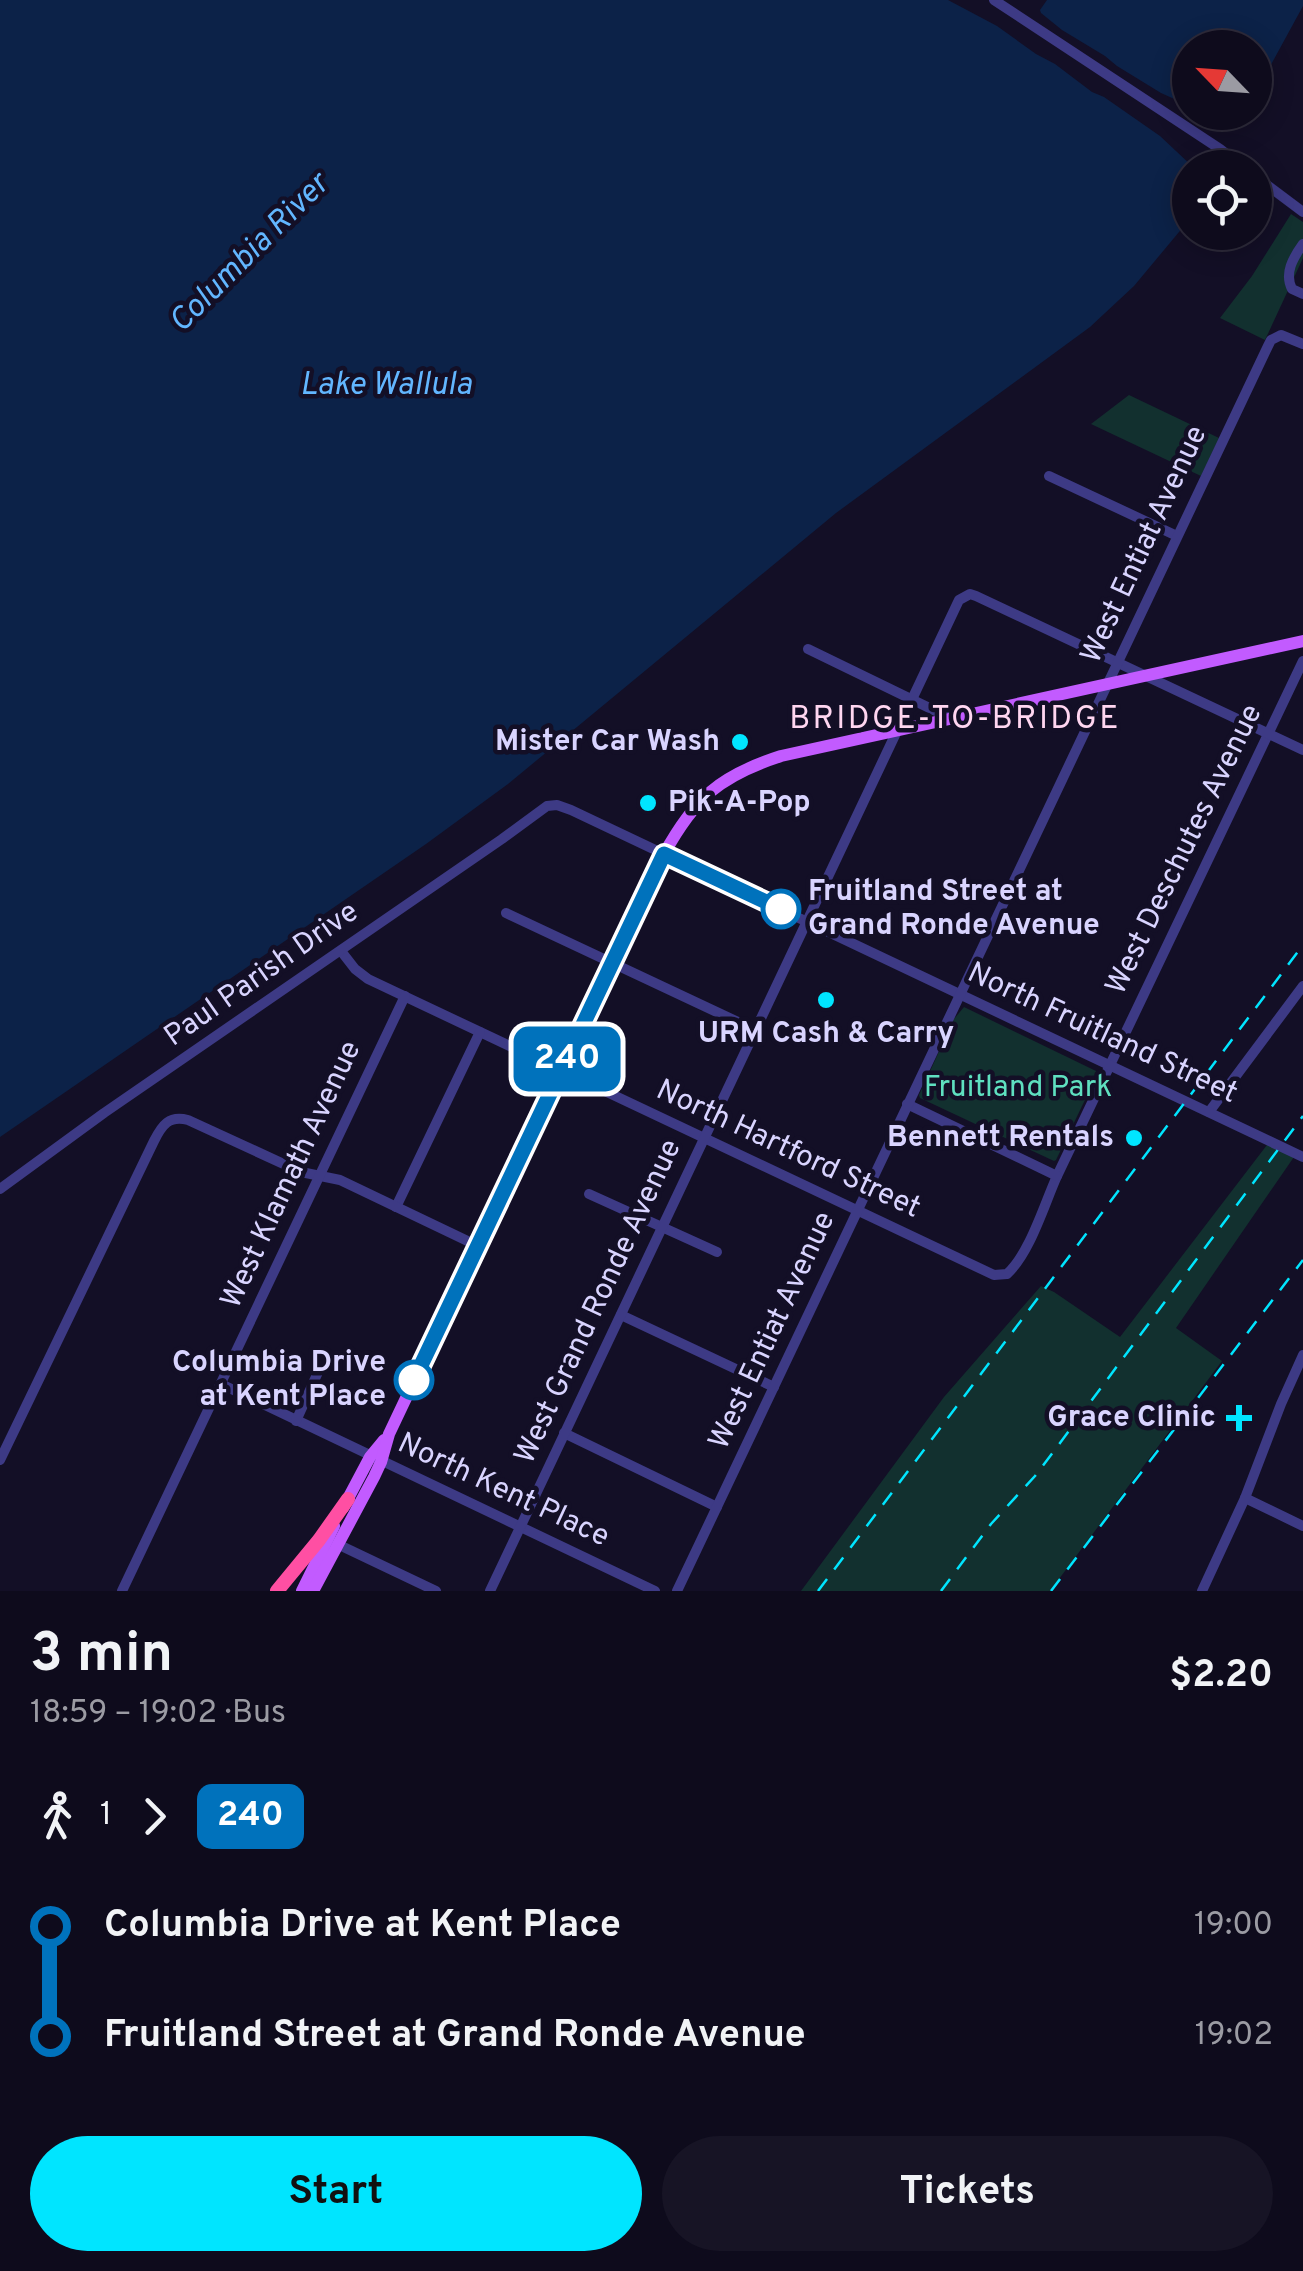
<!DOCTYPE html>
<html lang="en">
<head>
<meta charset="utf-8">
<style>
  :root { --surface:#0e0b1c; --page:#171425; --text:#f1f3f6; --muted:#9b9ba3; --line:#2e2b3b; --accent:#00e5ff }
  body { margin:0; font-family:Overpass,sans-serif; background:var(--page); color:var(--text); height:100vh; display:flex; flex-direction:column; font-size:38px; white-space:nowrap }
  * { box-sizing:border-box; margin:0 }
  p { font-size:32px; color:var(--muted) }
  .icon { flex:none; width:55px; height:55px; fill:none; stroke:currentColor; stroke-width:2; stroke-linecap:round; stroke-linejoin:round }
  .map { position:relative; height:1591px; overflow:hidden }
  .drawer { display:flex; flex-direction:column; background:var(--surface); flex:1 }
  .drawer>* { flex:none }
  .badge { padding:0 20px; border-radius:15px; font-size:35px; line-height:65px }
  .needle { width:65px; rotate:295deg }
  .controls { position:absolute; left:1172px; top:30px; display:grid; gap:20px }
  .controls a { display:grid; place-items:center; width:100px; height:100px; border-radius:50%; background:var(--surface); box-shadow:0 5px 25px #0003,0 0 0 2px var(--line); font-size:50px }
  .map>.badge { position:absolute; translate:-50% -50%; box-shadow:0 0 0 5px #fff }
  .legs { display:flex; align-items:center; gap:15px; height:110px; padding:0 30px; font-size:32px }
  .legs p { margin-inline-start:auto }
  .overview { display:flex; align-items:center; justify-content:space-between; height:170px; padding:0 30px }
  h1 { font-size:55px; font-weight:700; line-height:75px }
  .primary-button { display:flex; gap:20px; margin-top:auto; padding:20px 30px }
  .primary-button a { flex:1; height:115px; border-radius:60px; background:var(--accent); color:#111; font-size:40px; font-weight:700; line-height:115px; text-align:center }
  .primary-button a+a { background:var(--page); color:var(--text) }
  ul { padding:0 30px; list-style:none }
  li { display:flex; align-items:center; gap:35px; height:110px; font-size:38px }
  li i { display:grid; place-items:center; width:15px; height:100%; margin:0 12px; background:currentColor }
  li i::after { content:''; width:25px; height:25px; margin:-12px; border:8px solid; border-radius:50%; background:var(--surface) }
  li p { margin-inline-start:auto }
  li:first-child i { background:linear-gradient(#0000 50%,currentColor 0) }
  li:last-child i { background:linear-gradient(currentColor 50%,#0000 0) }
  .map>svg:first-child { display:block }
  .green { fill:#12302f }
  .water { fill:#0c2248 }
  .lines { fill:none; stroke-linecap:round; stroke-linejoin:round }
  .minor { stroke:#3d3a85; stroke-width:10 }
  .major { stroke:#c25bff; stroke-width:12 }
  .highway { stroke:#ff4fa3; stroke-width:14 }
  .rail { stroke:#00e5ff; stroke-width:2.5; stroke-dasharray:15 12; stroke-linecap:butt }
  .line-1-casing { stroke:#fff; stroke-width:22 }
  .line-1 { stroke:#0072bc; stroke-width:15 }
  .poi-dot { fill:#00e5ff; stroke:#130f26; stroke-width:4 }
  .stop-1-dot { fill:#fff; stroke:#0072bc; stroke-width:5 }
  .labels { text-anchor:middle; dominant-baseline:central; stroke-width:9; stroke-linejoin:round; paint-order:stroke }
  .street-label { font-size:30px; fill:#d9d4ff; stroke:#130f26 }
  .poi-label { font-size:30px; font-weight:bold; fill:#d9d4ff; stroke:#130f26; text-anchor:end }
  .stop-label { font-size:30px; font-weight:bold; fill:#d9d4ff; stroke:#130f26; text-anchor:start }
  .park-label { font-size:30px; fill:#5fe0c0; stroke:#130f26 }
  .water-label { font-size:32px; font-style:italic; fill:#62b6ff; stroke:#130f26 }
  .neighbourhood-label { font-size:32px; letter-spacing:2.5px; fill:#ffd6f0; stroke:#130f26 }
</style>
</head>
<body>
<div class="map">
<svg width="1303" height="1591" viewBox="0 0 1303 1591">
  <rect width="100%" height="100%" fill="#130f26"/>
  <!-- green -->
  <g class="green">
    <polygon points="1291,214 1303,222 1303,258 1265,340 1220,318 1252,276"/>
    <polygon points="1129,395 1219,438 1201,476 1091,424"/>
    <polygon points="964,1007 1096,1071 1097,1075 1056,1160 1054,1161 920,1098 919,1095 954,1019"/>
    <polygon points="1270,1141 1296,1154 1176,1328 1222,1361 1050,1591 801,1591 944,1397 1041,1286 1054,1292 1120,1337"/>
  </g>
  <!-- water -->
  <g class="water">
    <polygon points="0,0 948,0 997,26 1036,54 1055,64 1092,92 1104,97 1160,136 1193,167 1190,168 1190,215 1184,226 1134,286 1090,327 836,513 508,784 426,844 0,1137"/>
    <polygon points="1047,0 1303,0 1303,6 1255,94 1255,48 1190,48 1190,106 1161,93 1117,66 1105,56 1062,30 1041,13 1040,10"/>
    <path d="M1200,113H1245L1236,128C1222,130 1211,120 1200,113Z"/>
  </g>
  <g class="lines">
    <!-- minor -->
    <g class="minor">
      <polyline points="994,0 1220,149 1244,168"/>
      <polyline points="1255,176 1303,212"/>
      <path d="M1303,244C1293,258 1284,273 1292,289L1303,294"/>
      <polyline points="1049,476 1177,536"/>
      <polyline points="808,649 950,718"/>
      <polyline points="506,913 755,1030"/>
      <path d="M341,951L355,969L368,979L994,1275L1007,1274C1030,1253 1044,1205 1057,1176L1303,661"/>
      <polyline points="907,1104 1057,1176"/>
      <polyline points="1209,1112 1303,986"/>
      <polyline points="0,1189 104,1113 502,839 547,806 557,805 571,810 1303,1157"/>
      <polyline points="589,1194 717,1252"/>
      <polyline points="396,1207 480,1032"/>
      <polyline points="621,1315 774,1387"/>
      <polyline points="221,1384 655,1591"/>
      <polyline points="296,1421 319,1370"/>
      <polyline points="564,1433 717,1507"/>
      <path d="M0,1460L154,1141C162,1125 169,1115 188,1120L301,1172L340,1180L478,1246"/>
      <polyline points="1245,1498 1303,1526"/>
      <polyline points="333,1542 436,1591"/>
      <polyline points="122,1591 405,996"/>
      <polyline points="490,1591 959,600 970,594 976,596 1303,750"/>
      <polyline points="677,1591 1268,346 1271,340 1281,335 1303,344"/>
      <polyline points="1202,1591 1245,1498 1281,1404 1303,1355"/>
    </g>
    <!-- major -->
    <g class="major">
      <polyline points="343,1508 370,1457 384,1440"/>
      <polyline points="302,1591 334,1526"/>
      <path d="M313,1591L374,1477L381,1462L389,1434L664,854C695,798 719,776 781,756L1303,641"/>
    </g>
    <!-- highway -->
    <polyline class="highway" points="277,1591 319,1540 348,1499"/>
    <!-- rail -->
    <g class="rail">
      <polyline points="818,1591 1303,945"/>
      <polyline points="941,1591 991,1524 1035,1476 1060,1443 1303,1116"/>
      <polyline points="1051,1591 1303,1260"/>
    </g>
  </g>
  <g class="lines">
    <defs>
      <polyline id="line-1" points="414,1380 664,854 781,909"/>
    </defs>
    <!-- line-1 casing -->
    <use href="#line-1" class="line-1-casing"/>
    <!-- line-1 -->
    <use href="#line-1" class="line-1"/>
  </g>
  <!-- markers -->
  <g class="poi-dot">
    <circle cx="740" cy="742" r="10"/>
    <circle cx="648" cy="803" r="10"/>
    <circle cx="826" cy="1000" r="10"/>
    <circle cx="1134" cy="1138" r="10"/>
    <path d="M1234 1403h10v10h10v10h-10v10h-10v-10h-10v-10h10z"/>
  </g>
  <g class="stop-1-dot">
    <circle cx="781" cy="909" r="18"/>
    <circle cx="414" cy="1380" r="18"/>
  </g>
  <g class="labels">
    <!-- street labels -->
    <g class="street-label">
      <text transform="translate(1145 545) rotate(-65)">West Entiat Avenue</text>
      <text transform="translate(1185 850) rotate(-64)">West Deschutes Avenue</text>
      <text transform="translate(262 975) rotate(-35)">Paul Parish Drive</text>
      <text transform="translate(1102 1034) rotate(25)">North Fruitland Street</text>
      <text transform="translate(788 1150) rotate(25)">North Hartford Street</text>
      <text transform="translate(292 1175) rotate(-65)">West Klamath Avenue</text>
      <text transform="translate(599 1302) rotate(-65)">West Grand Ronde Avenue</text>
      <text transform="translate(773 1331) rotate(-65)">West Entiat Avenue</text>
      <text transform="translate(503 1491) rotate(25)">North Kent Place</text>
    </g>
    <!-- poi labels -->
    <g class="poi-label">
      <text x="720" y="742">Mister Car Wash</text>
      <text x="668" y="803" text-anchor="start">Pik-A-Pop</text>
      <text x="826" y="1034" text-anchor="middle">URM Cash &amp; Carry</text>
      <text x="1114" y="1138">Bennett Rentals</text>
      <text x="1216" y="1418">Grace Clinic</text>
    </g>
    <!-- stop labels -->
    <g class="stop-label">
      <text x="808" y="892">Fruitland Street at<tspan x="808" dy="34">Grand Ronde Avenue</tspan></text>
      <text x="386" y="1363" text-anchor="end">Columbia Drive<tspan x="386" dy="34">at Kent Place</tspan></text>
    </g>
    <!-- park labels -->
    <g class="park-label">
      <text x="1018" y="1088">Fruitland Park</text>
    </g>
    <!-- water labels -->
    <g class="water-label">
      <text transform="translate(250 254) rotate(-45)">Columbia River</text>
      <text x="386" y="386">Lake Wallula</text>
    </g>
    <!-- neighbourhood labels -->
    <g class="neighbourhood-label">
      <text x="955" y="720">BRIDGE-TO-BRIDGE</text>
    </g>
  </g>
</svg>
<div class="controls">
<a><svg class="needle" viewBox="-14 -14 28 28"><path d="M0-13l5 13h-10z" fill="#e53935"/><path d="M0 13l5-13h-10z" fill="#9b9ba3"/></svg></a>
<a><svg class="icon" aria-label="locate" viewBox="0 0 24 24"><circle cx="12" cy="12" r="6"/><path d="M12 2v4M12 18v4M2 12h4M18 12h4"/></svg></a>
</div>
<b class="badge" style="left:567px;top:1059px;background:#0072bc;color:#fff">240</b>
</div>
<section class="drawer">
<div class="overview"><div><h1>3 min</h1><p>18:59 – 19:02 · Bus</p></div><b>$2.20</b></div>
<div class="legs"><svg class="icon" aria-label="walk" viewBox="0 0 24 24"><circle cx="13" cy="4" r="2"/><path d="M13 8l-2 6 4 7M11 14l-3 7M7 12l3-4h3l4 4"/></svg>1<svg class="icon" aria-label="forward" viewBox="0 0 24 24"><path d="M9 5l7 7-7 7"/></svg><b class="badge" style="background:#0072bc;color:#fff">240</b></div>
<ul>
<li><i style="color:#0072bc"></i><b>Columbia Drive at Kent Place</b><p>19:00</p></li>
<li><i style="color:#0072bc"></i><b>Fruitland Street at Grand Ronde Avenue</b><p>19:02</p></li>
</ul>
<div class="primary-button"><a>Start</a><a>Tickets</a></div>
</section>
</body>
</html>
